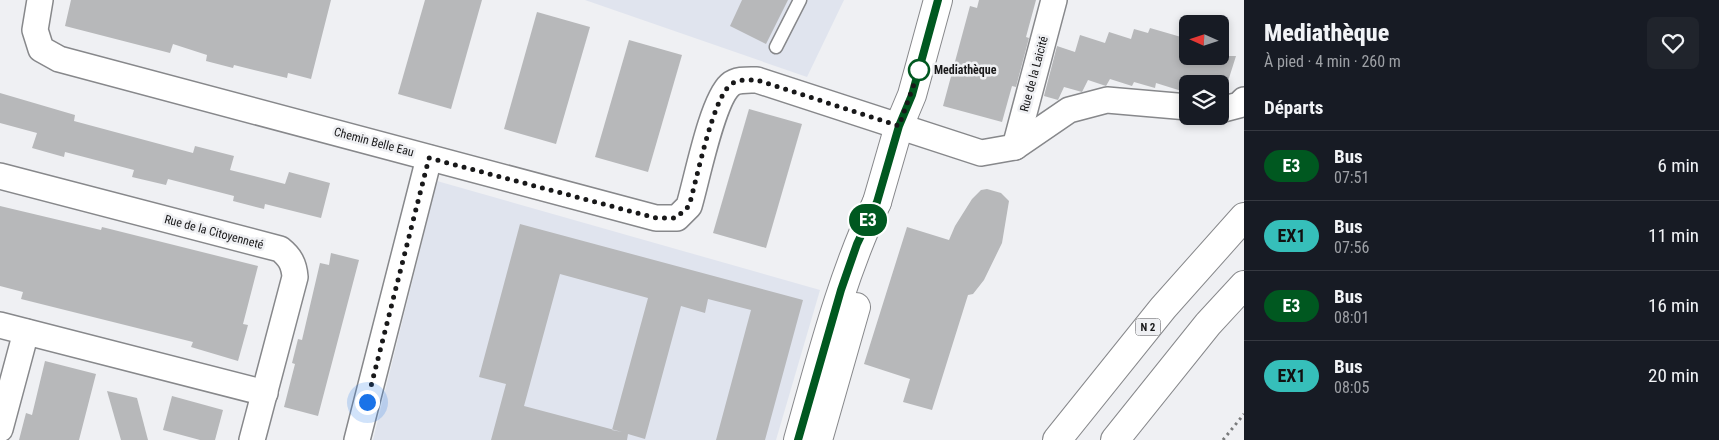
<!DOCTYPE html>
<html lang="fr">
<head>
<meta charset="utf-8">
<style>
  :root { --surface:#171b24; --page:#20242c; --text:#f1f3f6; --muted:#9ea1a6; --line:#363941 }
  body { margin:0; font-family:"Roboto Condensed",sans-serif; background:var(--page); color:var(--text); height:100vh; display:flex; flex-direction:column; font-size:19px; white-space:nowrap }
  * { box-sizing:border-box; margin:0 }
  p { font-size:16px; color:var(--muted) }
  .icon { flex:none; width:28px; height:28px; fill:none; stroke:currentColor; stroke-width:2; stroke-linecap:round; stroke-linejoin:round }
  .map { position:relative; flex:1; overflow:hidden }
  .side { display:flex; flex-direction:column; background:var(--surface); width:475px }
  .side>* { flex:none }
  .badge { padding:0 10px; border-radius:16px; font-size:18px; line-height:32px }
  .needle { width:32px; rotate:273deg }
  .controls { position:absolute; left:1179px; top:15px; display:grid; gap:10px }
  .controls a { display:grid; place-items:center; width:50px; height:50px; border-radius:8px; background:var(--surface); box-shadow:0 2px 8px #0003; font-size:25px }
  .you { position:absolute; width:25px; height:25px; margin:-12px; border:4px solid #fff; border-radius:50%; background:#1a73e8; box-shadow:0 0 0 8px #1a73e833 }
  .map>.badge { position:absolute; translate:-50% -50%; box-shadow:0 0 0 2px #fff }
  h2 { padding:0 20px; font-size:19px; line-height:45px }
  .round { display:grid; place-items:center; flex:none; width:52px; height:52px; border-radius:8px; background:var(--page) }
  .head { display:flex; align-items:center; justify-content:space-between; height:85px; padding:0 20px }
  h1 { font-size:24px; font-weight:800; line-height:38px }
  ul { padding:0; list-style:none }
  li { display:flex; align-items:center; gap:15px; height:70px; padding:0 20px; border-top:1px solid var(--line) }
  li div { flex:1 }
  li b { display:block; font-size:19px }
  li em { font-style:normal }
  li .badge { min-width:55px; font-weight:700; text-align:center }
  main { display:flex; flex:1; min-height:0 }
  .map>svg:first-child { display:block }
  .built { fill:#e0e4ee }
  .building { fill:#b7b8ba; fill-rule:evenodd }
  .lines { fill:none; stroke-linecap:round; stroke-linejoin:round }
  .lane-casing { stroke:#87888b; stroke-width:15 }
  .street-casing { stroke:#87888b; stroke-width:28 }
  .secondary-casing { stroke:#87888b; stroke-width:30 }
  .highway-casing { stroke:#87888b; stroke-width:30 }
  .path { stroke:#7a7b7c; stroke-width:3; stroke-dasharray:2.5 4; stroke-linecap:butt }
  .lane { stroke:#fff; stroke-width:12 }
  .street { stroke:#fff; stroke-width:25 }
  .secondary { stroke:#fff; stroke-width:28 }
  .highway { stroke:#fff; stroke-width:28 }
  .line-casing { stroke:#fff; stroke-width:11 }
  .line { stroke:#005820; stroke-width:8 }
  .walk { stroke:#181819; stroke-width:5; stroke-dasharray:0 9 }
  .stop-dot { fill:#fff; stroke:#005820; stroke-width:2.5 }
  .labels { text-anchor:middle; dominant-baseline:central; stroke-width:5; stroke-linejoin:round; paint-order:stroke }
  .shield { fill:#eff0f3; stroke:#58595a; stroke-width:1 }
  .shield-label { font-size:11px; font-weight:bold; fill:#181819 }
  .stop-label { font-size:12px; font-weight:bold; fill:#181819; stroke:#eff0f3; text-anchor:start }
  .street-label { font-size:12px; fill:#181819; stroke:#eff0f3 }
</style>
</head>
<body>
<main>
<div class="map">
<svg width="1244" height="440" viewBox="0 0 1244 440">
  <rect width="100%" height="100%" fill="#eff0f3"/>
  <!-- built -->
  <g class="built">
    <polygon points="585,0 844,0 807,77"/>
    <polygon points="437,181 820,290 776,440 373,440"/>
  </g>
  <!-- building -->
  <g class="building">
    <polygon points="71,0 331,0 311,79 288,73 287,78 234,65 233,68 206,61 207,55 173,44 170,53 65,26"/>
    <polygon points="425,0 482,0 451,109 398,94"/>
    <polygon points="742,0 788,0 766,44 730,26"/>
    <polygon points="979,0 1036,0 1026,37 1029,38 1016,87 1012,86 1002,122 943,106 970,6 977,8"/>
    <polygon points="537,12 590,27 556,144 504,129"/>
    <polygon points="1150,28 1188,39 1188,56 1236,56 1224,94 1220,95 1220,84 1188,84 1188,93 1156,83 1155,88 1134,82 1132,86 1110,79 1106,86 1088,80 1082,92 1064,87 1058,100 1044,96 1057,46 1075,52 1080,35 1105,43 1109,32 1131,39 1134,29 1148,33"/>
    <polygon points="629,40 682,55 648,172 595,157"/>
    <polygon points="0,93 75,115 74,121 193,153 195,146 234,156 230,170 285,184 289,172 330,183 321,218 265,204 264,209 233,201 234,196 168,179 166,185 132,177 134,170 65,152 64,157 32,148 37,133 0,123"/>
    <polygon points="749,109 802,124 766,248 713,233"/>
    <polygon points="987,189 1001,193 1009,201 1002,243 984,280 973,294 968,295 932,410 903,402 910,379 864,364 907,227 949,240 955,226 972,199 981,190"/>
    <polygon points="0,206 101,230 102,227 258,266 243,324 248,325 238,361 191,347 193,342 21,299 23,292 0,286"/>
    <path d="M520,224L803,300L765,440H716L751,310L708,299L705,313L681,306L645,439L628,434L627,440H491L506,384L479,377ZM560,274L648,298L612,430L622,432L524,406Z"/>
    <polygon points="331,253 359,260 318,416 284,407 295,364 292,363 298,339 302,340 320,263 329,265"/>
    <polygon points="45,361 96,374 79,440 19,440 26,413 32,415"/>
    <polygon points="107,391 137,398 148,440 121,440"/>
    <polygon points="172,396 223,410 215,440 200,440 163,430"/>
  </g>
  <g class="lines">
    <defs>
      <polyline id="lane" points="776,47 800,0"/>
      <g id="street">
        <path d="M40,0L35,30L41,49L59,59L656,218H677L689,206C697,179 712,101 730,85C737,79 748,80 757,80L981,153L1015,147L1069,110L1107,100L1188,107"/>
        <polyline points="1220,110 1239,105 1244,100"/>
        <polyline points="1015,147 1054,0"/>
        <path d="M0,176L280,249C290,257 294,264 295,277L252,440"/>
        <polyline points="0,325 265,393"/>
        <polyline points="0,429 26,332"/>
        <polyline points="357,440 429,158"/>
      </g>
      <polyline id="secondary" points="877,202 899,126 912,95 938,0"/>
      <g id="highway">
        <path d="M798,440C821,359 841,278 877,202"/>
        <polyline points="818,440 856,307"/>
        <polyline points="1057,440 1163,308 1244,217"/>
        <polyline points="1115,440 1208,324 1244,285"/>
      </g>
    </defs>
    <!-- lane casing -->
    <use href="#lane" class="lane-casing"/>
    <!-- street casing -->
    <use href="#street" class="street-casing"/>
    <!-- secondary casing -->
    <use href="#secondary" class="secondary-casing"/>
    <!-- highway casing -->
    <use href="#highway" class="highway-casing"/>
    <!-- path -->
    <polyline class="path" points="1223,440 1244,414"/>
    <!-- lane -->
    <use href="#lane" class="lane"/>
    <!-- street -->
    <use href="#street" class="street"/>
    <!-- secondary -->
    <use href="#secondary" class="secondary"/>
    <!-- highway -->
    <use href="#highway" class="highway"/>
  </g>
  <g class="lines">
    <defs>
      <polyline id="line" points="798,440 841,290 857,244 877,202 899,126 912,95 938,0"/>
    </defs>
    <!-- line casing -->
    <use href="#line" class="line-casing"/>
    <!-- line -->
    <use href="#line" class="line"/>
    <!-- walk -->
    <path class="walk" d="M367,402L429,158L656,218H676L689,206C697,179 712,101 730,85C737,79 748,80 757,80L899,126L919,70"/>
  </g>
  <!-- markers -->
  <circle class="stop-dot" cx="919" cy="70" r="10"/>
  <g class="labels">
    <!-- shield labels -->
    <rect class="shield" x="1135.5" y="318.5" width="25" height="17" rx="4"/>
    <g class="shield-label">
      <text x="1148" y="327">N 2</text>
    </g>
    <!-- stop labels -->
    <g class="stop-label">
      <text x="934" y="70">Mediathèque</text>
    </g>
    <!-- street labels -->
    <g class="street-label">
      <text transform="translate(1034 74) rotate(-75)">Rue de la Laicité</text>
      <text transform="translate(374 142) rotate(15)">Chemin Belle Eau</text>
      <text transform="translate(214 232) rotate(15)">Rue de la Citoyenneté</text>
    </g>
  </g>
</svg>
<div class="controls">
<a><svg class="needle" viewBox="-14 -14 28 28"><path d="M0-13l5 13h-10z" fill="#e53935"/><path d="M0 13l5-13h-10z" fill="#9ea1a6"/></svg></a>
<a><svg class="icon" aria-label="layers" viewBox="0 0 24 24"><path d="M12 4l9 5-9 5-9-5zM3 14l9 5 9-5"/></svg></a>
</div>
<div class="you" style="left:367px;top:402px"></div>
<b class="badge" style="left:868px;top:220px;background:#005820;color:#fff">E3</b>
</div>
<section class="side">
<div class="head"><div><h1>Mediathèque</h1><p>À pied · 4 min · 260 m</p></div><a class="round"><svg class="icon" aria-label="heart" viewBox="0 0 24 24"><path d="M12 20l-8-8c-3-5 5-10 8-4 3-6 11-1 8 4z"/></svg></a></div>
<h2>Départs</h2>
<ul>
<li><span class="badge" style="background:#005820;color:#fff">E3</span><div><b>Bus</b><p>07:51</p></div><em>6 min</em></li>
<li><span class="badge" style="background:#36bfba;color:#111">EX1</span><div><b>Bus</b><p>07:56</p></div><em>11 min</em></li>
<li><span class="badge" style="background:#005820;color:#fff">E3</span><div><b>Bus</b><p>08:01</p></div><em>16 min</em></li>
<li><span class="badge" style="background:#36bfba;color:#111">EX1</span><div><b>Bus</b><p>08:05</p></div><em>20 min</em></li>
</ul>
</section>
</main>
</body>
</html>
